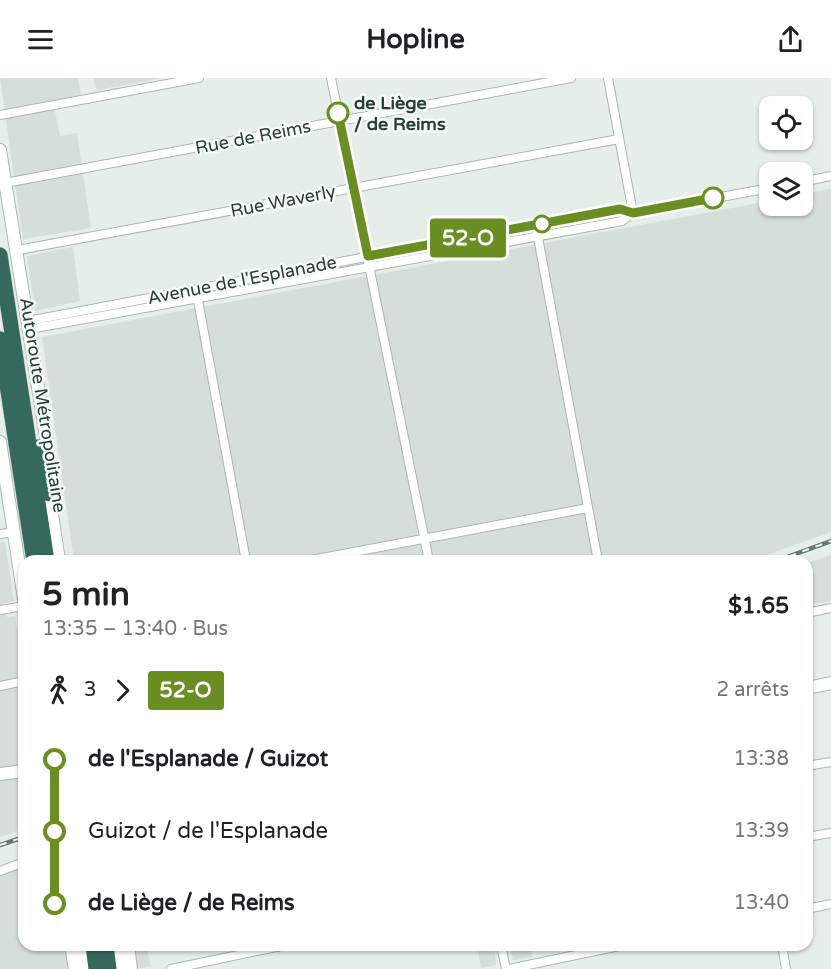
<!DOCTYPE html>
<html lang="fr">
<head>
<meta charset="utf-8">
<style>
  :root { --surface:#fff; --page:#f2f2f2; --text:#202124; --muted:#757577 }
  body { margin:0; font-family:"Varela Round",sans-serif; background:var(--page); color:var(--text); height:100vh; display:flex; flex-direction:column; font-size:22px; white-space:nowrap }
  * { box-sizing:border-box; margin:0 }
  p { font-size:20px; color:var(--muted) }
  .icon { flex:none; width:33px; height:33px; fill:none; stroke:currentColor; stroke-width:2; stroke-linecap:round; stroke-linejoin:round }
  .map { position:relative; flex:1; overflow:hidden }
  .side { position:absolute; left:18px; top:477px; width:795px; height:396px; display:flex; flex-direction:column; background:var(--surface); border-radius:18px; box-shadow:0 2px 4px #0004 }
  .side>* { flex:none }
  .badge { padding:0 12px; border-radius:4px; font-size:21px; line-height:39px }
  .fabs { position:absolute; left:759px; top:18px; display:grid; gap:12px }
  .fabs a { display:grid; place-items:center; width:54px; height:54px; border-radius:12px; background:var(--surface); box-shadow:0 2px 4px #0004; font-size:30px }
  .map>.badge { position:absolute; translate:-50% -50%; box-shadow:0 0 0 3px #fff }
  .legs { display:flex; align-items:center; gap:9px; height:66px; padding:0 24px; font-size:20px }
  .legs p { margin-inline-start:auto }
  .summary { display:flex; align-items:center; justify-content:space-between; height:102px; padding:0 24px }
  h1 { font-size:33px; font-weight:700; line-height:45px }
  ul { padding:0 24px; list-style:none }
  li { display:flex; align-items:center; gap:21px; height:72px; font-size:22px }
  li i { display:grid; place-items:center; width:9px; height:100%; margin:0 8px; background:currentColor }
  li i::after { content:''; width:15px; height:15px; margin:-8px; border:4px solid; border-radius:50%; background:var(--surface) }
  li p { margin-inline-start:auto }
  li:first-child i { background:linear-gradient(#0000 50%,currentColor 0) }
  li:last-child i { background:linear-gradient(currentColor 50%,#0000 0) }
  header { display:flex; justify-content:space-between; align-items:center; height:78px; padding:0 24px; background:var(--surface); font-size:27px; font-weight:700 }
  .map>svg:first-child { display:block }
  .built { fill:#d5ded9 }
  .lines { fill:none; stroke-linecap:round; stroke-linejoin:round }
  .street-casing { stroke:#a9b6b1; stroke-width:10 }
  .secondary-casing { stroke:#a6b9b2; stroke-width:14 }
  .highway-casing { stroke:#c2c9c7; stroke-width:16 }
  .street { stroke:#fff; stroke-width:8 }
  .secondary { stroke:#fff; stroke-width:12 }
  .highway { stroke:#34695c; stroke-width:15 }
  .rail-casing { stroke:#617a73; stroke-width:4.5 }
  .rail { stroke:#f7faf9; stroke-width:2; stroke-dasharray:7; stroke-linecap:butt }
  .line-1-casing { stroke:#fff; stroke-width:14 }
  .line-1 { stroke:#6b8e23; stroke-width:9 }
  .stop-1-dot { fill:#fff; stroke:#6b8e23; stroke-width:3 }
  .labels { text-anchor:middle; dominant-baseline:central; stroke-width:5; stroke-linejoin:round; paint-order:stroke }
  .stop-label { font-size:18px; font-weight:bold; fill:#263f38; stroke:#f7faf9; text-anchor:start }
  .street-label { font-size:18px; fill:#263f38; stroke:#f7faf9 }
</style>
</head>
<body>
<header><svg class="icon" aria-label="menu" viewBox="0 0 24 24"><path d="M4 6h16M4 12h16M4 18h16"/></svg>Hopline<svg class="icon" aria-label="share" viewBox="0 0 24 24"><path d="M12 15V3M7 8l5-5 5 5M5 13v7h14v-7"/></svg></header>
<div class="map">
<svg width="831" height="891" viewBox="0 0 831 891">
  <rect width="100%" height="100%" fill="#e6eeea"/>
  <!-- built -->
  <g class="built">
    <polygon points="0,0 78,0 81,17 53,24 60,58 77,55 91,150 23,161"/>
    <polygon points="93,0 163,0 97,12"/>
    <polygon points="831,111 831,454 750,483 74,483 42,259 769,123 770,128 802,128 803,116"/>
    <polygon points="73,169 80,223 35,233 27,178"/>
    <polygon points="0,464 5,464 14,523 4,525 7,539 15,538 24,595 18,596 20,612 24,612 24,686 19,702 24,707 24,751 0,759"/>
    <polygon points="831,477 831,523 807,527 807,485"/>
    <polygon points="24,787 24,867 63,867 69,891 0,891 0,797"/>
    <polygon points="133,867 146,867 151,888 136,891"/>
    <polygon points="477,867 494,867 496,887 481,890"/>
    <polygon points="509,867 530,867 532,879 513,882"/>
  </g>
  <g class="lines">
    <defs>
      <g id="street">
        <polyline points="331,0 429,483"/>
        <polyline points="608,0 633,135"/>
        <polyline points="0,37 199,0"/>
        <polyline points="802,104 831,98"/>
        <polyline points="5,105 571,0"/>
        <polyline points="537,154 598,483"/>
        <polyline points="18,172 619,61"/>
        <polyline points="197,217 246,483"/>
        <polyline points="28,243 620,131 633,135"/>
        <polyline points="30,251 622,143 633,135 770,110"/>
        <polyline points="0,456 14,454"/>
        <polyline points="306,483 588,430"/>
        <polyline points="0,532 24,528"/>
        <polyline points="807,535 831,530"/>
        <polyline points="0,608 24,603"/>
        <polyline points="807,688 831,684"/>
        <polyline points="807,759 831,755"/>
        <polyline points="0,793 24,784"/>
        <polyline points="807,831 831,826"/>
        <polyline points="501,867 506,891"/>
        <polyline points="782,867 786,891"/>
        <polyline points="171,891 286,867"/>
        <polyline points="509,891 624,867"/>
      </g>
      <g id="secondary">
        <polyline points="0,72 47,365 49,416 59,483"/>
        <polyline points="0,364 24,521"/>
        <polyline points="807,610 831,605"/>
        <polyline points="0,696 24,693"/>
        <polyline points="71,867 75,891"/>
        <polyline points="81,867 85,891"/>
        <polyline points="117,867 121,891"/>
        <polyline points="128,867 131,891"/>
      </g>
      <g id="highway">
        <polyline points="0,177 47,483"/>
        <polyline points="0,261 34,483"/>
        <polyline points="38,369 49,416"/>
        <polyline points="93,867 96,891"/>
        <polyline points="106,867 109,891"/>
      </g>
    </defs>
    <!-- street casing -->
    <use href="#street" class="street-casing"/>
    <!-- secondary casing -->
    <use href="#secondary" class="secondary-casing"/>
    <!-- highway casing -->
    <use href="#highway" class="highway-casing"/>
    <!-- street -->
    <use href="#street" class="street"/>
    <!-- secondary -->
    <use href="#secondary" class="secondary"/>
    <!-- highway -->
    <use href="#highway" class="highway"/>
    <defs>
      <g id="rail">
        <polyline points="776,483 831,463"/>
        <polyline points="0,767 24,759"/>
      </g>
    </defs>
    <!-- rail casing -->
    <use href="#rail" class="rail-casing"/>
    <!-- rail -->
    <use href="#rail" class="rail"/>
  </g>
  <g class="lines">
    <defs>
      <polyline id="line-1" points="338,35 368,178 620,131 633,135 713,120"/>
    </defs>
    <!-- line-1 casing -->
    <use href="#line-1" class="line-1-casing"/>
    <!-- line-1 -->
    <use href="#line-1" class="line-1"/>
  </g>
  <!-- markers -->
  <g class="stop-1-dot">
    <circle cx="338" cy="35" r="10"/>
    <circle cx="713" cy="120" r="10"/>
    <circle cx="542" cy="146" r="8"/>
  </g>
  <g class="labels">
    <!-- stop labels -->
    <g class="stop-label">
      <text x="354" y="25">de Liège<tspan x="354" dy="21">/ de Reims</tspan></text>
    </g>
    <!-- street labels -->
    <g class="street-label">
      <text transform="translate(253 59) rotate(-11)">Rue de Reims</text>
      <text transform="translate(283 123) rotate(-11)">Rue Waverly</text>
      <text transform="translate(242 202) rotate(-11)">Avenue de l'Esplanade</text>
      <text transform="translate(43 327) rotate(81)">Autoroute Métropolitaine</text>
    </g>
  </g>
</svg>
<div class="fabs">
<a><svg class="icon" aria-label="locate" viewBox="0 0 24 24"><circle cx="12" cy="12" r="6"/><path d="M12 2v4M12 18v4M2 12h4M18 12h4"/></svg></a>
<a><svg class="icon" aria-label="layers" viewBox="0 0 24 24"><path d="M12 4l9 5-9 5-9-5zM3 14l9 5 9-5"/></svg></a>
</div>
<b class="badge" style="left:468px;top:160px;background:#6b8e23;color:#fff">52-O</b>
<section class="side">
<div class="summary"><div><h1>5 min</h1><p>13:35 – 13:40 · Bus</p></div><b>$1.65</b></div>
<div class="legs"><svg class="icon" aria-label="walk" viewBox="0 0 24 24"><circle cx="13" cy="4" r="2"/><path d="M13 8l-2 6 4 7M11 14l-3 7M7 12l3-4h3l4 4"/></svg>3<svg class="icon" aria-label="forward" viewBox="0 0 24 24"><path d="M9 5l7 7-7 7"/></svg><b class="badge" style="background:#6b8e23;color:#fff">52-O</b><p>2 arrêts</p></div>
<ul>
<li><i style="color:#6b8e23"></i><b>de l'Esplanade / Guizot</b><p>13:38</p></li>
<li><i style="color:#6b8e23"></i><span>Guizot / de l'Esplanade</span><p>13:39</p></li>
<li><i style="color:#6b8e23"></i><b>de Liège / de Reims</b><p>13:40</p></li>
</ul>
</section>
</div>
</body>
</html>
